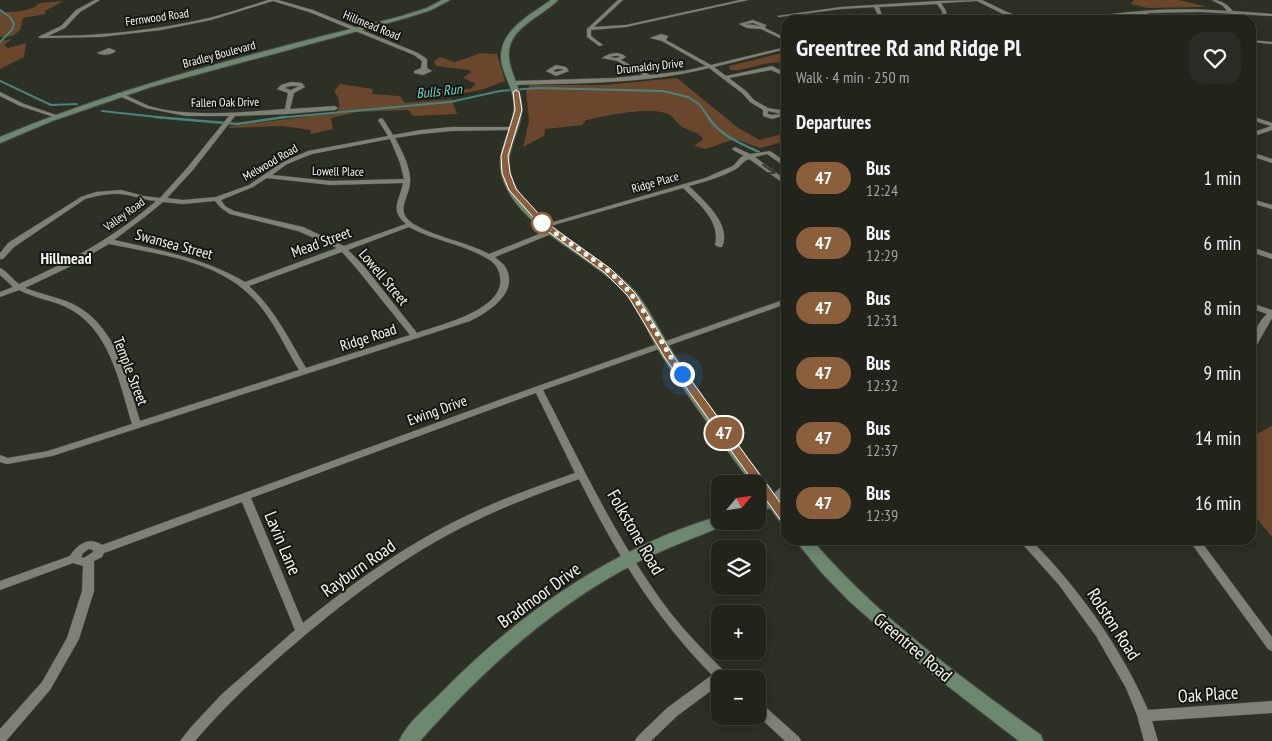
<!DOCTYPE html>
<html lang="en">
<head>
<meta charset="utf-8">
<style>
  :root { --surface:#22241c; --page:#2a2c25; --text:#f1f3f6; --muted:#a2a4a3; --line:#3f413b }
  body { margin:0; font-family:"PT Sans Narrow",sans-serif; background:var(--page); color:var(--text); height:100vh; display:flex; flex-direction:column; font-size:19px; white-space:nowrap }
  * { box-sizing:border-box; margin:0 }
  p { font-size:16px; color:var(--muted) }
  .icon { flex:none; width:28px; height:28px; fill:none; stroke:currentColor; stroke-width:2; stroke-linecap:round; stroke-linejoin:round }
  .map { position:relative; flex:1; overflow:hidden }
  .drawer { position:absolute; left:781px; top:15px; width:475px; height:530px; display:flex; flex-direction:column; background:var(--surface); border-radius:15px; box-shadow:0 2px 12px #0003,0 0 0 1px var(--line) }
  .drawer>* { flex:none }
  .badge { padding:0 10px; border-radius:16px; font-size:18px; line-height:32px }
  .needle { width:32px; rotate:61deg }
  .fabs { position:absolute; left:711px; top:475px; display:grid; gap:10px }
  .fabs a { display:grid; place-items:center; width:55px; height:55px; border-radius:10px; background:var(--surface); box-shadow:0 2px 12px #0003,0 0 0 1px var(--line); font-size:25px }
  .you { position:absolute; width:25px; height:25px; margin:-12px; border:4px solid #fff; border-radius:50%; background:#1a73e8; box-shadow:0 0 0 8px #1a73e833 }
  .map>.badge { position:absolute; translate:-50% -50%; box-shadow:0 0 0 2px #fff }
  h2 { padding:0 15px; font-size:19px; line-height:45px }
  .round { display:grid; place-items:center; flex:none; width:52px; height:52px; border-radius:15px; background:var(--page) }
  .overview { display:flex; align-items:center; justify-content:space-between; height:85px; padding:0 15px }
  h1 { font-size:24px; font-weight:800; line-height:38px }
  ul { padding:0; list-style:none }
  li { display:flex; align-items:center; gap:15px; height:65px; padding:0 15px }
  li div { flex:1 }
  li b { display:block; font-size:19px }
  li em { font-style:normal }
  li .badge { min-width:55px; font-weight:700; text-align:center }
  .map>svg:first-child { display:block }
  .green { fill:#6a462c }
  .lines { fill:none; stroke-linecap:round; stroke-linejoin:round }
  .stream-far1 { stroke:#46857c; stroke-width:2 }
  .stream { stroke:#46857c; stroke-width:2.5 }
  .street-casing { stroke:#4b4d44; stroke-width:1 }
  .secondary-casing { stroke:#4b4d44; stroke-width:2 }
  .street { fill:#7e8276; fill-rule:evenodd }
  .secondary { fill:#6c886e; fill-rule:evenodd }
  .oneway { stroke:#3a3c35 }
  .line { fill:#8b5e3c; stroke:#fff }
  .walk { stroke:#f4f6ef; stroke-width:5; stroke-dasharray:0 9 }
  .stop-dot { fill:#fff; stroke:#8b5e3c; stroke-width:2.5 }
  .labels { text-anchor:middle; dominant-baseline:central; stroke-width:4; stroke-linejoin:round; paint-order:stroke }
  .far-street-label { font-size:12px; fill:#f4f6ef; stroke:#161712 }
  .far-water-label { font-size:14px; font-style:italic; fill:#6fd3c6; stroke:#161712 }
  .street-label { font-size:15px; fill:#f4f6ef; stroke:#161712 }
  .neighbourhood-label { font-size:16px; font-weight:bold; fill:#f4f6ef; stroke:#161712 }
  .near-street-label { font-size:18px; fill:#f4f6ef; stroke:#161712 }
</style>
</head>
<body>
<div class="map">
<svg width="1272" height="741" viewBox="0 0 1272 741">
  <rect width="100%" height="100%" fill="#2d3025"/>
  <!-- green -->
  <g class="green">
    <polygon points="1134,0 1179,0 1207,7 1147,8 1131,4"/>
    <path d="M64,1L45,11V14L23,18L20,30L13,36L0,37V12C13,12 31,12 40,3Z"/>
    <polygon points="12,39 4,45 8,48 26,43 24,57 0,69 0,41"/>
    <path d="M786,52V64C769,58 748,72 730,70L729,66Z"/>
    <polygon points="481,53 497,54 505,81 481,90 444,97 440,90 470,89 476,84 463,78 471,72 469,70 436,66 434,61 440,57 455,62"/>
    <path d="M677,78L737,127L759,140L786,133V141L760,148L735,139L706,149L694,146L703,139C699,132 692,132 684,128C678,125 675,119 670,115C654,105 604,116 586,120L582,125L545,129L544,136L523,147L529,121L526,91L530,85H605Z"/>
    <path d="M340,84L373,89L372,94L400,96L405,103L452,99L457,114L413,116L408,110L357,112L331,118L333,129L311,134L310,130L283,126L228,128L231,126L336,113C342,105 339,98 334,91Z"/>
    <polygon points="1272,426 1272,537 1251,512 1251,437"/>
  </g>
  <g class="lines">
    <!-- stream-far1 -->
    <g class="stream-far1">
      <polyline points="0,10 10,17 14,24 12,30 0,42"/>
      <polyline points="0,81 51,105 77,104"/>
      <polyline points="102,111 166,118"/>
      <polyline points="277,118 450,102 500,91 537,88 663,91 688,97 699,104 709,118"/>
    </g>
    <!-- stream -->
    <g class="stream">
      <polyline points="155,117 237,124 285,117"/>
      <path d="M708,117C720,135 739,143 759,152"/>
    </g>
    <defs>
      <g id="street">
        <path d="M95,0H100L80,12L65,28L48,36C102,36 156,30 209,18C229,13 249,6 268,0H278L313,10L418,53L427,59V68L432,71L423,75L414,73V71L421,68L422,61L414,55L309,12L273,1L211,20L161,30L100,37L40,38L38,37L61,26L76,10Z"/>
        <polygon points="618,0 623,0 594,27 626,25 740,0 748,0 626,27 591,30 591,36 603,45 599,46 587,37 587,29"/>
        <polygon points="982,0 1007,12 1028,20 1021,20 1003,14 977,1 941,3 946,11 947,20 943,20 942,11 937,4 879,7 882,15 879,20 875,20 878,15 874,7 841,9 779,17 777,16 841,7 938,1"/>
        <path d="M1212,0C1221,0 1227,4 1233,11L1272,14V16L1200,12L1147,13L1163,20H1157L1140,14L1079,20C1088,16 1102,15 1112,14C1151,9 1189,8 1227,11L1223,6Z"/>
        <path d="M753,20L766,25L765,28L786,38V41L761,29L747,28L739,24ZM753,23L761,26L745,24Z"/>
        <path d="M661,34L668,36L666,40L711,65L786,47V49L714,67L726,76L772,66L786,73V77L771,70L729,78L746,91L754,100L768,108L786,111V115L772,119L763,116V110L750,102L742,93L709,68C646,84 579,83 513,85L510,83L513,81L614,78L643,75L617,61L602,58C609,53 619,50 626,57L621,60L650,75L684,71L706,66L662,41L650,38ZM614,56H619L620,57L615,58L610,57ZM768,111L781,114L772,115L768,114Z"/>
        <polygon points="1251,40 1272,42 1272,44 1251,42"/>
        <path d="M109,48L116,51C112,55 103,56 97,53Z"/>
        <path d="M556,65L566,67L569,71L556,76L546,71ZM557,69H562L563,70L556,72L553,71Z"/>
        <path d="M291,82L302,83L305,87L294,93L290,109L335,106L338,108L335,110L287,114L235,116L192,171L167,198L183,200L216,197L249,185L283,162L308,151L388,136L378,120L381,118L383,119L393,135L421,130L451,127H512L515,129L514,130L451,131L421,134L395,138C402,151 409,164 410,178C412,198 390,211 417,226C439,238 466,242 489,254L549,230H555L556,232L495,257C498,260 504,264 506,268C519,293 488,312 470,321L52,456L7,464L0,462V455L8,458L48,451L132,424C119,382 110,328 66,307C51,300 34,298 19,290L0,297V292L13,287L0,275V268C7,271 13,280 19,284C69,262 115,237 156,201C144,200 132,195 121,194C108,193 97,196 85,199L14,247L3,259H0V253L8,243L81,197L96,192L121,190L144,196L160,198L187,168L229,116H186L146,108L117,95V93H121C130,97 140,102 149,106C189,118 243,112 285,109L288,93L277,89L281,85ZM291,86H299L291,90L284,88ZM390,139L400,163L404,179L331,181L272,175L287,164L312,154ZM267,178L331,185L403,183C400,200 389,210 406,224L344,246L303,227L234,211L225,206L221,200L253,187ZM215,201L221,208L230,214L298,231L337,248L245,282C204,258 159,250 114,240L146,216L163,202L183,204ZM409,227C434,241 464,244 488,259C495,263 499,269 500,277C506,310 439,325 417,333L363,265L348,250ZM109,244C157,254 215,260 251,296C272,316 284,346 299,370L140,421C127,379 117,326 73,304C58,297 40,294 25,288L67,268ZM342,252L357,269L410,335L306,368C289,339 274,308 249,286Z"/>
        <polygon points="0,92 24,104 59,116 54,117 20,106 0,96"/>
        <polygon points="1251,116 1272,123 1272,130 1251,137 1251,133 1271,126 1251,120"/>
        <path d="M735,147L750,154L770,151L786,162V167L784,166L767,154L755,157L786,180V185L749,159C743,161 741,166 736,169C722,177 704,182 689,186C704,201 732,224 722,247H719L715,245C721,221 698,203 683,188L547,227L545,228L541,226L543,225L705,178L733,166L741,157L744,156L733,150L732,149Z"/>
        <polygon points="1251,152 1272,159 1272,163 1251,156"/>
        <polygon points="1251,199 1272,205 1272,209 1251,203"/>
        <polygon points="1251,247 1272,254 1272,259 1251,252"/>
        <path d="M786,299V304L543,390C582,466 618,543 669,611C687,634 708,655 728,675L730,679H720V684L677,716L651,741H635L637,737L667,708L712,675C654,616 616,553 579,479C543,492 507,505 473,522C404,555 342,603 284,653C253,680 222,709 195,741H180L192,726L222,694L295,630L242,502L104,553L102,557L94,561V591L79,639L50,690L6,741H0V729L42,682L67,638L82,591L83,566L73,563L0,590V581L70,556C77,544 90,536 102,545L535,387ZM536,393L575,473C538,486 501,499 466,516C407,544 354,582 303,623L251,498ZM89,549L93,550V552L84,558L81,557L83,553Z"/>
        <path d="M1251,303L1272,310V318L1255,348L1251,350C1251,337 1257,323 1267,314L1251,308Z"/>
        <polygon points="786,484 786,494 782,498 786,498 786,506 769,504 768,501 769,498 782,486"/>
        <path d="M1019,540H1031C1080,590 1120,646 1148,710L1272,701V713L1152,721L1158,741H1144L1137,715L1126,688L1096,636L1059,585Z"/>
        <polygon points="1189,540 1200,540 1272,637 1272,651 1268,649"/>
        <polygon points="758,702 762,704 799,737 801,741 785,741 758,716"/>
      </g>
      <g id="secondary">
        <path d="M442,0H450L431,10L406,18L151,87L52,121L0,143V137C130,82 266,51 402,16L427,8Z"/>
        <path d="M551,0H558C537,21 499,30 511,68C515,81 522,94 522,108C522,127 509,144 509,163C511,219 605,253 638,295C653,315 663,338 677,359C711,410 749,460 786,509V524L781,523L770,508L758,512V501L763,499L758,491V484H752C721,442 690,400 662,356C650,337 642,315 628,297C595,255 511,227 501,171C497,146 516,126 514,101C512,88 505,77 502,65C495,32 529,16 551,0Z"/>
        <path d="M720,516V521H727L725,525C695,538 663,549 634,564C551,607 481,672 420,741H399C407,723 427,707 441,693C518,614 613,547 720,516Z"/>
        <path d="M795,540H812C878,617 959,676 1041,735L1043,741H1019L936,677L849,601L822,573Z"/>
      </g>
    </defs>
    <!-- street casing -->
    <use href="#street" class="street-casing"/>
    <!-- secondary casing -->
    <use href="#secondary" class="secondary-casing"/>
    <!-- street -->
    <use href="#street" class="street"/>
    <!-- secondary -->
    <use href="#secondary" class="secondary"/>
  </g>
  <!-- one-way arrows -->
  <defs><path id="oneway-shaft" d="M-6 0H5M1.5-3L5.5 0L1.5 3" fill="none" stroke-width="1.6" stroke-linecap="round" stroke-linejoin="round" transform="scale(1.25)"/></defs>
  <use class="oneway" href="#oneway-shaft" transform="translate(769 169) rotate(36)"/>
  <!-- line -->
  <polygon class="line" points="516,90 519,92 522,110 508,156 510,173 516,189 548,224 611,269 635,293 674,357 790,516 792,519 790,522 782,522 665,358 628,296 605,273 542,227 509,190 502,173 501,156 515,110 513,92"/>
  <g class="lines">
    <!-- walk -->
    <path class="walk" d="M542,223C566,242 602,262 625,287C648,312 662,346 682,374"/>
  </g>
  <!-- markers -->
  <circle class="stop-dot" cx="542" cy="223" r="10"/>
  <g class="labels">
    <!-- far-street labels -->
    <g class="far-street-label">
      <text transform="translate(157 17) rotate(-8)">Fernwood Road</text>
      <text transform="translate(372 25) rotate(22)">Hillmead Road</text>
      <text transform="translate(219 54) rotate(-15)">Bradley Boulevard</text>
      <text transform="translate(650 66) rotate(-6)">Drumaldry Drive</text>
      <text transform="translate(225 102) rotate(-1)">Fallen Oak Drive</text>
      <text transform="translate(270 162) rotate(-30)">Melwood Road</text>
      <text transform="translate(338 171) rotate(1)">Lowell Place</text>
      <text transform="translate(655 182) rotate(-16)">Ridge Place</text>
      <text transform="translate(124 214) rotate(-36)">Valley Road</text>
    </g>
    <!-- far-water labels -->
    <g class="far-water-label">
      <text transform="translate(439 91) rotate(-6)">Bulls Run</text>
    </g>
    <!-- street labels -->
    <g class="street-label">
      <text transform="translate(321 242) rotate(-20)">Mead Street</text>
      <text transform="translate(174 244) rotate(15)">Swansea Street</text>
      <text transform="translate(384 277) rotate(50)">Lowell Street</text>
      <text transform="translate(368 337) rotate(-18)">Ridge Road</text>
      <text transform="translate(131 371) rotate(69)">Temple Street</text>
      <text transform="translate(437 410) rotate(-20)">Ewing Drive</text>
    </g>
    <!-- neighbourhood labels -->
    <g class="neighbourhood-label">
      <text x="66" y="258">Hillmead</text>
    </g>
    <!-- near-street labels -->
    <g class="near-street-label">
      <text transform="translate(636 532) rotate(60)">Folkstone Road</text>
      <text transform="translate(283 543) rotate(67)">Lavin Lane</text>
      <text transform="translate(358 568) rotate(-35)">Rayburn Road</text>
      <text transform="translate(539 595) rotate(-36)">Bradmoor Drive</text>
      <text transform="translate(1114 624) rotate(57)">Rolston Road</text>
      <text transform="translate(913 647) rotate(40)">Greentree Road</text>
      <text transform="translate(1208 694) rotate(-4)">Oak Place</text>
    </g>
  </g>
</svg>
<div class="fabs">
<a><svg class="needle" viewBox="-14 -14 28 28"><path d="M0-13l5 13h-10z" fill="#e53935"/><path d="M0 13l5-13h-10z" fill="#a2a4a3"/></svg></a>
<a><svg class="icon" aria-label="layers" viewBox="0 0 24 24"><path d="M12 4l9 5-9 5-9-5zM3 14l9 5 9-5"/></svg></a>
<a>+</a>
<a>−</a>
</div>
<div class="you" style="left:682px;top:374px"></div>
<b class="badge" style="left:724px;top:433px;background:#8b5e3c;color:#fff">47</b>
<section class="drawer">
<div class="overview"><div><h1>Greentree Rd and Ridge Pl</h1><p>Walk · 4 min · 250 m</p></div><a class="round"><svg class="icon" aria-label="heart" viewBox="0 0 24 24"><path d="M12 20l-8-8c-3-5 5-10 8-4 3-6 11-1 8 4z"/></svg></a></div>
<h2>Departures</h2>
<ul>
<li><span class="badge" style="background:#8b5e3c;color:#fff">47</span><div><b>Bus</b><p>12:24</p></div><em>1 min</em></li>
<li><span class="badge" style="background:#8b5e3c;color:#fff">47</span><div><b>Bus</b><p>12:29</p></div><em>6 min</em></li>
<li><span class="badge" style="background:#8b5e3c;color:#fff">47</span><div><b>Bus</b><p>12:31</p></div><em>8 min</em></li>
<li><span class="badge" style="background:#8b5e3c;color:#fff">47</span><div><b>Bus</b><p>12:32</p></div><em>9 min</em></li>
<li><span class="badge" style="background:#8b5e3c;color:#fff">47</span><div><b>Bus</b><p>12:37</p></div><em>14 min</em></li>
<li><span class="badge" style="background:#8b5e3c;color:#fff">47</span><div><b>Bus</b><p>12:39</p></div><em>16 min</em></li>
</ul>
</section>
</div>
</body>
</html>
